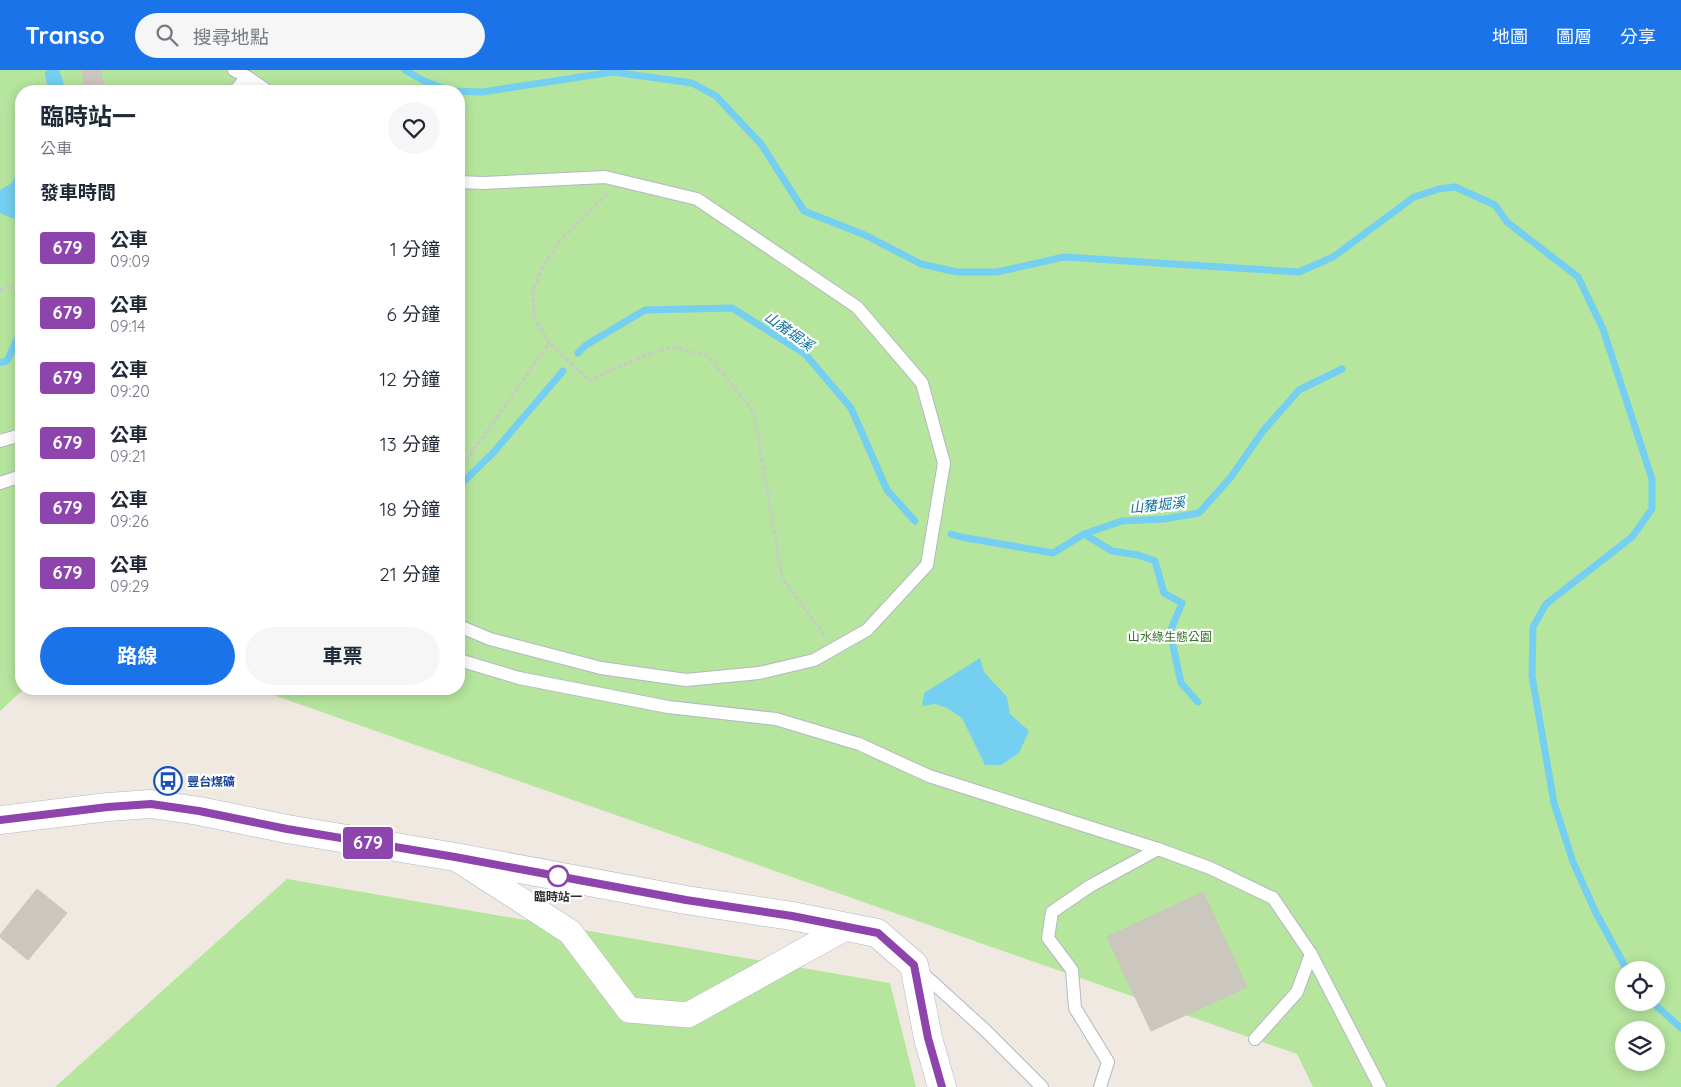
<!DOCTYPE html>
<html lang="zh-TW">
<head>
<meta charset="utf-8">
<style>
  :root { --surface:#fff; --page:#f6f6f7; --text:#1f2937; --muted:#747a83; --accent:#1a73e8 }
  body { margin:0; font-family:Quicksand,"Noto Sans TC",sans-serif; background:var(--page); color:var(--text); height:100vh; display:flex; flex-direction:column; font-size:19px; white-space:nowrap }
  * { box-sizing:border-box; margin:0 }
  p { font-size:16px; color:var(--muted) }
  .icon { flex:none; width:28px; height:28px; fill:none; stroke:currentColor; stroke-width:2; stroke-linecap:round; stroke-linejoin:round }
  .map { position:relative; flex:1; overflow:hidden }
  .side { position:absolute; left:15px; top:15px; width:450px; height:610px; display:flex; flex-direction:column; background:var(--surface); border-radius:20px; box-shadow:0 2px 12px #0003 }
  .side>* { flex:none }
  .badge { padding:0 10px; border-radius:4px; font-size:18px; line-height:32px }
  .fabs { position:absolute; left:1615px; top:891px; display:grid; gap:10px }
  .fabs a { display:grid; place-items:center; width:50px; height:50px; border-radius:50%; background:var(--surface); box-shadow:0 2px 12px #0003; font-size:25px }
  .map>.badge { position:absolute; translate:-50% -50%; box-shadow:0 0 0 2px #fff }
  h2 { padding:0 25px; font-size:19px; line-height:45px }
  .round { display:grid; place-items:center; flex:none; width:52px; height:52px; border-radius:26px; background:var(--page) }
  .summary { display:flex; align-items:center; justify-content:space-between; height:85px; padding:0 25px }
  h1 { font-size:24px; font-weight:700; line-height:38px }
  .button { display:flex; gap:10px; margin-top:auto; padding:10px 25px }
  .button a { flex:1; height:58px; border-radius:30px; background:var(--accent); color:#fff; font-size:20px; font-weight:700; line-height:58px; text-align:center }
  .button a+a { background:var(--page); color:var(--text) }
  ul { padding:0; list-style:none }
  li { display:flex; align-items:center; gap:15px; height:65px; padding:0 25px }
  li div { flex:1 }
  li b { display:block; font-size:19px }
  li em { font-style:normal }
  li .badge { min-width:55px; font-weight:700; text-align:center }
  header { display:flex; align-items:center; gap:30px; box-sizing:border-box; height:70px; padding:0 25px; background:var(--accent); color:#fff }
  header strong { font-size:24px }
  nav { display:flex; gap:28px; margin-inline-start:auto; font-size:18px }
  .search { width:350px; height:45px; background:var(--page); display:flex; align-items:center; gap:12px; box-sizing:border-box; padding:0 18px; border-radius:28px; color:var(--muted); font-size:19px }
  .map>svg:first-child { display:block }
  .green { fill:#b6e59e; fill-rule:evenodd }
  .water { fill:#75cff0 }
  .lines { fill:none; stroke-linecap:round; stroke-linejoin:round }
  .stream { stroke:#75cff0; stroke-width:7 }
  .building { fill:#cbc7bf; stroke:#cbc5ba }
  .lane-casing { stroke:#b4b7c1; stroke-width:14 }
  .street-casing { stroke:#b4b7c1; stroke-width:26 }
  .secondary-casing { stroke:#b4b7c1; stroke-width:29 }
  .path { stroke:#c9c9c9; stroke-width:3; stroke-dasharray:4 2.5; stroke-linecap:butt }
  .lane { stroke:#fff; stroke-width:12 }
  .street { stroke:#fff; stroke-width:25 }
  .secondary { stroke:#fff; stroke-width:28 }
  .line-casing { stroke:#fff; stroke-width:11 }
  .line { stroke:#8e44ad; stroke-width:8 }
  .stop-dot { fill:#fff; stroke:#8e44ad; stroke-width:2.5 }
  .labels { text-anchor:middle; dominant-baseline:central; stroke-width:4.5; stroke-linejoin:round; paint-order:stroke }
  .park-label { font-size:12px; fill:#2c6e1b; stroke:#fff }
  .transit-label { font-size:12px; font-weight:bold; fill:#164399; stroke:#fff; text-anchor:start }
  .stop-label { font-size:12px; font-weight:bold; fill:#2e2e2e; stroke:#fff }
  .water-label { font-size:14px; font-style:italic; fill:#0d6fa3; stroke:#fff }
</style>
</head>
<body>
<header>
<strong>Transo</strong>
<div class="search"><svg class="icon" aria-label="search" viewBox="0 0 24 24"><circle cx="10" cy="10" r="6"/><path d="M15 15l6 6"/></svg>搜尋地點</div>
<nav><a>地圖</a><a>圖層</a><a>分享</a></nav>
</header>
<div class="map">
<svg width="1681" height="1017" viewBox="0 0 1681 1017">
  <rect width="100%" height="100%" fill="#efe9e1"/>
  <!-- green -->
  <g class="green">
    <path d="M0,0H1681V1017H1313L1297,984L256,619H459V21H21V619H24L0,641ZM1624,900H1656V932H1624ZM1624,960H1656V992H1624Z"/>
    <polygon points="287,809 890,913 916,1017 55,1017"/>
  </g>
  <!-- water -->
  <g class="water">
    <polygon points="47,0 59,0 63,10 64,21 44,21 47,15 45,3"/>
    <polygon points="21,93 21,152 0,143 0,120 12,113"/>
    <polygon points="980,588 984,602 1007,627 1010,644 1029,661 1019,683 1001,695 985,695 962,648 947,638 935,634 922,636 924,623"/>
  </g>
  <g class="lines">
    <!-- stream -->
    <g class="stream">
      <polyline points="405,0 424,11 451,21 482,22 613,2 692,13 716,26 761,74 804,141 865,165 921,194 957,202 997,202 1064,187 1299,202 1333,187 1414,127 1439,119 1455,117 1495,135 1507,152 1578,207 1603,259 1652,409 1652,439 1632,467 1546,534 1533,557 1532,606 1554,733 1573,792 1596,843 1627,900"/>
      <polyline points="578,283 586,275 645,240 732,238 805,284 851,338 887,420 915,451"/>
      <polyline points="0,293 7,291 21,261"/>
      <polyline points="459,416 493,383 563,301"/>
      <polyline points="951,464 961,467 1053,483 1084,464 1122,451 1164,449 1199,443 1231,407 1263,361 1299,320 1342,299"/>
      <polyline points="1084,464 1112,481 1138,485 1155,491 1164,523 1182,533 1170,562 1181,613 1198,632"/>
      <polyline points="1652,932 1681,958"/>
    </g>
  </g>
  <!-- building -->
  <g class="building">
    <polygon points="82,0 101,0 104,21 85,21"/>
    <polygon points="37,819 67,843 28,890 0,867 0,865"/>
    <polygon points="1203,822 1247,917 1151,961 1107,867"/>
  </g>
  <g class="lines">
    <defs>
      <g id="lane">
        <polyline points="234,0 247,7 235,21"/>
        <polyline points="247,7 268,21"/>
        <polyline points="459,112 483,113 605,107 697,129 857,237 922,313 944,393 927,495 867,560 814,590 759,603 686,610 601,598 490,569 459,556"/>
        <polyline points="0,371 21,365"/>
        <polyline points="0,413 21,406"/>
        <polyline points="459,590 519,608 668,637 776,649 859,674 929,706 1158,779 1090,816 1052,842 1048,868 1072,900 1075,938 1108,992 1100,1017"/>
        <polyline points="1158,779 1210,798 1273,828 1311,884 1297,922 1255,969"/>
        <polyline points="1311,884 1380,1017"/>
        <polyline points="919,900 986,961 1042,1017"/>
      </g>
      <polyline id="street" points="457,789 570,862 629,940 688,945 847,857"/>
      <polyline id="secondary" points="0,750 108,737 151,734 199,741 287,759 455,787 686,830 792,846 877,863 914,895 928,968 942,1017"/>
    </defs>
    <!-- lane casing -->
    <use href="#lane" class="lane-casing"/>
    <!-- street casing -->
    <use href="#street" class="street-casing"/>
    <!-- secondary casing -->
    <use href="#secondary" class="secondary-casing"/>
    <!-- path -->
    <g class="path">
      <polyline points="92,0 95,21"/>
      <polyline points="607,124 559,172 544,195 533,220 534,246 549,273 590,311 611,300 649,284 674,277 707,286 728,309 754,343 782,508 825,566"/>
      <polyline points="0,220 8,217 21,218"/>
      <polyline points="459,401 549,273"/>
    </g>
    <!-- lane -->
    <use href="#lane" class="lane"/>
    <!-- street -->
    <use href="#street" class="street"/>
    <!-- secondary -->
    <use href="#secondary" class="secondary"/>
  </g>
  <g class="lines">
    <defs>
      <polyline id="line" points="0,750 108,737 151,734 199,741 287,759 455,787 686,830 792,846 878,863 914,895 928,968 942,1017"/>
    </defs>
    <!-- line casing -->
    <use href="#line" class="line-casing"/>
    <!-- line -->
    <use href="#line" class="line"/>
  </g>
  <!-- icons -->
  <defs>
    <symbol id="bus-ring" viewBox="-11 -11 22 22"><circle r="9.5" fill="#fff" stroke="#1a4fb4" stroke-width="1.5"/><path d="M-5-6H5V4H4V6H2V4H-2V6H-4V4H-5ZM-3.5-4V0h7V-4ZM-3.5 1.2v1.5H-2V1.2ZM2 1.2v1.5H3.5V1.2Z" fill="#1a4fb4"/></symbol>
  </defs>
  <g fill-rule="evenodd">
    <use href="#bus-ring" x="152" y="695" width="32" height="32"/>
  </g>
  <!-- markers -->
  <circle class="stop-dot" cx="558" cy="806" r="10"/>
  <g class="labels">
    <!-- park labels -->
    <g class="park-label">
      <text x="1170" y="566">山水綠生態公園</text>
    </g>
    <!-- transit labels -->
    <g class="transit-label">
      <text x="187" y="711">豐台煤礦</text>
    </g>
    <!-- stop labels -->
    <g class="stop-label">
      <text x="558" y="826">臨時站一</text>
    </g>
    <!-- water labels -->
    <g class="water-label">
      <text transform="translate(789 261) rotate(35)">山豬堀溪</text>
      <text transform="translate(1157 435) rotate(-6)">山豬堀溪</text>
    </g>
  </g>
</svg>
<div class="fabs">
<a><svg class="icon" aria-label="locate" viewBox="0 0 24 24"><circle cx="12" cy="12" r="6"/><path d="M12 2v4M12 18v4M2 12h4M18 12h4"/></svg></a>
<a><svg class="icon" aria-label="layers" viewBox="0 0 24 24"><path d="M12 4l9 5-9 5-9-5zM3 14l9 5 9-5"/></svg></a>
</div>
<b class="badge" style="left:368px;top:773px;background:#8e44ad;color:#fff">679</b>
<section class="side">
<div class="summary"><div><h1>臨時站一</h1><p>公車</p></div><a class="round"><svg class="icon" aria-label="heart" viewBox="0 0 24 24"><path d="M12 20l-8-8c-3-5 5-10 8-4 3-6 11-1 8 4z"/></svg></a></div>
<h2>發車時間</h2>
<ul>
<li><span class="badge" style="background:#8e44ad;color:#fff">679</span><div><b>公車</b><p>09:09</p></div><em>1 分鐘</em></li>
<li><span class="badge" style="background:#8e44ad;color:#fff">679</span><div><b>公車</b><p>09:14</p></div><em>6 分鐘</em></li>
<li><span class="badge" style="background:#8e44ad;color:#fff">679</span><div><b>公車</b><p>09:20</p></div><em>12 分鐘</em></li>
<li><span class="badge" style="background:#8e44ad;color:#fff">679</span><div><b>公車</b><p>09:21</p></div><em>13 分鐘</em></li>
<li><span class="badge" style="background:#8e44ad;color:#fff">679</span><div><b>公車</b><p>09:26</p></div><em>18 分鐘</em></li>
<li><span class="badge" style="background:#8e44ad;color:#fff">679</span><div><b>公車</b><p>09:29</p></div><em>21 分鐘</em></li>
</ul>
<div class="button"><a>路線</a><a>車票</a></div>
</section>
</div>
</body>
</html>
